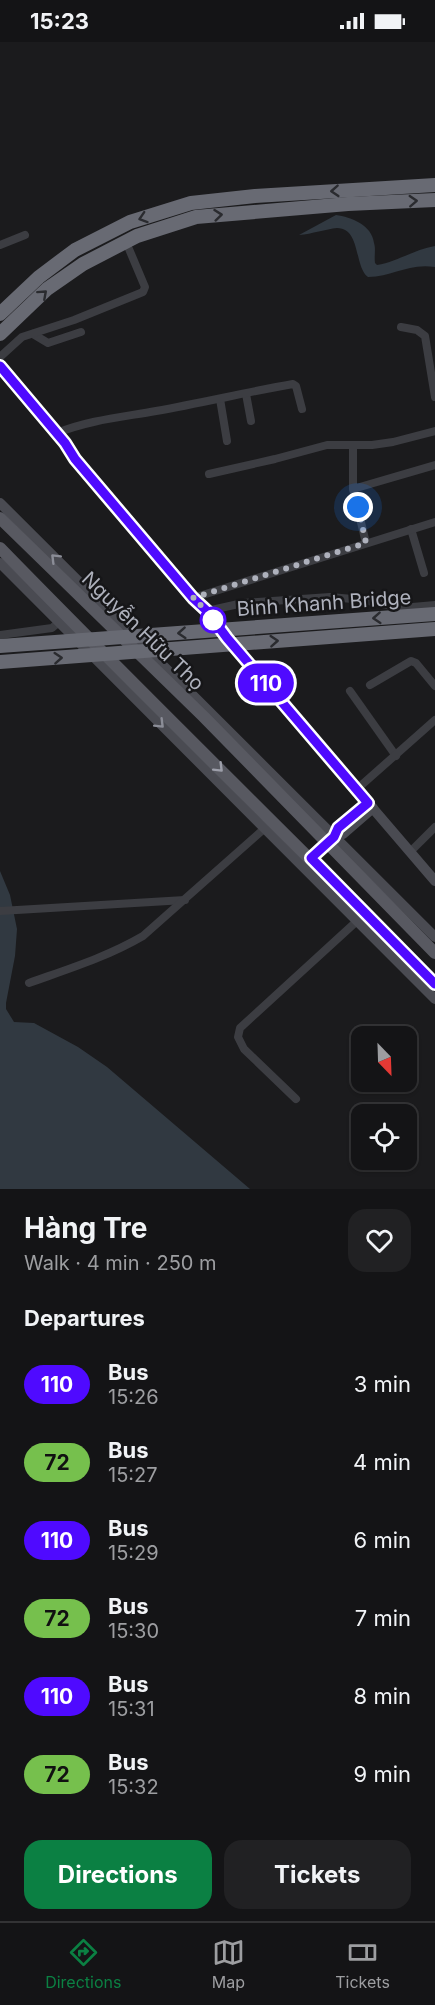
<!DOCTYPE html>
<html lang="en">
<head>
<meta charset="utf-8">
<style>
  :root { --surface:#141416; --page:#212123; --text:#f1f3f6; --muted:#9d9ea1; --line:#333335; --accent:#0b8043 }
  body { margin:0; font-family:Inter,sans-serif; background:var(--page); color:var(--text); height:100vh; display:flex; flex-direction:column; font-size:22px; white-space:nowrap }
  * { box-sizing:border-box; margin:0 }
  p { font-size:20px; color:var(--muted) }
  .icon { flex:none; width:33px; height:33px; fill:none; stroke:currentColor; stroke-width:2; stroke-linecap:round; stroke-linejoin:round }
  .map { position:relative; height:1147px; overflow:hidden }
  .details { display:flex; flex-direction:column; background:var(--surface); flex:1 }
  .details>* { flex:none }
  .badge { padding:0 12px; border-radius:20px; font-size:21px; line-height:39px }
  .needle { width:39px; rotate:157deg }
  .buttons { position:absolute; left:351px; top:984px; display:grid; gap:12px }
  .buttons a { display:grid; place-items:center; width:66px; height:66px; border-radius:12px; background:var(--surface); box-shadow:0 2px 4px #0004,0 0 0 2px var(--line); font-size:30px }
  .you { position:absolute; width:30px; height:30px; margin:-15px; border:4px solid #fff; border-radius:50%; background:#1a73e8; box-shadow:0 0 0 9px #1a73e833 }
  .map>.badge { position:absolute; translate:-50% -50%; box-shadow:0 0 0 3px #fff }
  h2 { padding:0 24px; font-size:22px; line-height:54px }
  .round { display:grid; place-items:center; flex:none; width:63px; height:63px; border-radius:18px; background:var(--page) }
  .headline { display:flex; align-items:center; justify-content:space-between; height:102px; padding:0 24px }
  h1 { font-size:28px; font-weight:700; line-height:45px }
  .primary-button { display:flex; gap:12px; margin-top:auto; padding:12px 24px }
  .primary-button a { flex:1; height:69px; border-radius:18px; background:var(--accent); color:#fff; font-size:24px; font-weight:700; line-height:69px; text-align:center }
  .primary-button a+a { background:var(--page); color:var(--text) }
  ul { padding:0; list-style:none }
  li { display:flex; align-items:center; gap:18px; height:78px; padding:0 24px }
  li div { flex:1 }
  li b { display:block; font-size:22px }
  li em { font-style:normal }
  li .badge { min-width:66px; font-weight:700; text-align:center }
  .status { display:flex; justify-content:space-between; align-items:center; height:42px; padding:0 30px; background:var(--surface); direction:ltr }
  .status svg { height:16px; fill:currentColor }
  .menu { display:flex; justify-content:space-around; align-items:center; height:84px; border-top:2px solid var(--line); background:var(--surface); font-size:16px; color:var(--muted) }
  .menu a { display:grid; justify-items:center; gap:3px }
  .menu .current { color:var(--accent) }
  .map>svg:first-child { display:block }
  .water { fill:#313941 }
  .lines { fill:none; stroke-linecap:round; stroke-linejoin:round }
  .minor { stroke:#3c3d42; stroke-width:8 }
  .secondary { stroke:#4a4b52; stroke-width:10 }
  .primary { stroke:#585961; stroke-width:12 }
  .motorway { stroke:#686a73; stroke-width:14 }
  .motorway-bridge { stroke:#686a73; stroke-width:14 }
  .oneway { stroke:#2a2b2f }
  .oneway2 { stroke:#8b8d97 }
  .oneway3 { stroke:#9d9faa }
  .line-casing { stroke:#fff; stroke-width:14 }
  .line { stroke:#4f0aff; stroke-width:9 }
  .walk { stroke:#aeb1bc; stroke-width:6; stroke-dasharray:0 10.8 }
  .stop-dot { fill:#fff; stroke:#4f0aff; stroke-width:3 }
  .labels { text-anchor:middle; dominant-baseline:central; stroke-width:5; stroke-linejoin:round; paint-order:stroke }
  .street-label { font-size:20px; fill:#aeb1bc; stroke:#161618 }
</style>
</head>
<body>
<div class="status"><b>15:23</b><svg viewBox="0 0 49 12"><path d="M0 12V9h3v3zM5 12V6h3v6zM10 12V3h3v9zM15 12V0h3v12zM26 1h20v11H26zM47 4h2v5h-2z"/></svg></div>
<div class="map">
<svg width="435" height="1147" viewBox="0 0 435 1147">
  <rect width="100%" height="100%" fill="#1b1b1d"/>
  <!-- water -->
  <g class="water">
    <path d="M336,173C351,175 372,183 374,201C376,207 374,214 375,221L377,223C397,220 415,207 435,204V225C407,221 393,235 368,235C354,225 361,186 337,186C326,187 312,192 299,193Z"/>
    <polygon points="0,829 10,853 17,887 15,914 6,961 6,967 14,980 34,981 78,1005 107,1025 250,1147 0,1147"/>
  </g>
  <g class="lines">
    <!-- minor -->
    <g class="minor">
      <polyline points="0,203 25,193"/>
      <polyline points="401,285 417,288 425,294 435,355"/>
      <polyline points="33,292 48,301 81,290"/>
      <polyline points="0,315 22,295 74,278 143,250 145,245 129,207"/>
      <polyline points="246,352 251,379"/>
      <polyline points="220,357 227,399"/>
      <path d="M57,391C89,378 123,375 156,369C202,361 247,350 293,342L296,344L302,367"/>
      <polyline points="353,403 353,447 366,501"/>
      <polyline points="209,432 275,417 327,403 372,403 393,400 435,389"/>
      <polyline points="353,447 435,423"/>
      <polyline points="411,487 424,531"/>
      <polyline points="193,556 435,480"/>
      <polyline points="207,569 243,561 330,555 364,558 401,566 435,563"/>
      <polyline points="0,593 52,586 59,580"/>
      <polyline points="370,643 411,619 416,621 435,644"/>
      <polyline points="350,649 396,714"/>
      <polyline points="357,747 435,678"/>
      <polyline points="410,810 435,785"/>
      <polyline points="0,869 185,858"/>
      <path d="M29,941C68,927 107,915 143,894L265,786"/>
      <polyline points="296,1057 244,1007 238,995 240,986 357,879"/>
    </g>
    <!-- secondary -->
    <g class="secondary">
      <polyline points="0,324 65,401 70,412 193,556 207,569 227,596 435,839"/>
      <polyline points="0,461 435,895"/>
      <polyline points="0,521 435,957"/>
      <polyline points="334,795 343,792 373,766"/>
      <polyline points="331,798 338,786 368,761"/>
    </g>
    <!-- primary -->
    <g class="primary">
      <polyline points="0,476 204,675 435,911"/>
      <path d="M0,506C143,653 290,796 435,942"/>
    </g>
    <!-- motorway -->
    <g class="motorway">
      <polyline points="0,272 39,235 75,208 130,180 191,161 255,154 435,143"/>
      <polyline points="0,292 47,247 83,222 137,194 196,175 348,162 435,158"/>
    </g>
    <!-- motorway-bridge -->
    <g class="motorway-bridge">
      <polyline points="0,604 435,572"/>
      <polyline points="0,620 435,587"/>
    </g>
  </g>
  <!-- one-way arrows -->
  <defs><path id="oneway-chevron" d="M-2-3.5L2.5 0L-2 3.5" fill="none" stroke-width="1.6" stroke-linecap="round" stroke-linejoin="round" transform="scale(1.5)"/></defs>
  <g class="oneway">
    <use href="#oneway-chevron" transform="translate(335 149) rotate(176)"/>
    <use href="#oneway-chevron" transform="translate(413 159) rotate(-3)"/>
    <use href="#oneway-chevron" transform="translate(218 173) rotate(-6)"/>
    <use href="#oneway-chevron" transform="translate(143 176) rotate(162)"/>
    <use href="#oneway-chevron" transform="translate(43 252) rotate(-42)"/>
    <use href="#oneway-chevron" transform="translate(377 576) rotate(176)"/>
    <use href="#oneway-chevron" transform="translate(182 591) rotate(176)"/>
    <use href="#oneway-chevron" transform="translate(274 599) rotate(-4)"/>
    <use href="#oneway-chevron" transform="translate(58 616) rotate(-4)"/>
  </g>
  <g class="oneway2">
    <use href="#oneway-chevron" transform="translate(55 516) rotate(-135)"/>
    <use href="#oneway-chevron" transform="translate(160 682) rotate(45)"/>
  </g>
  <use class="oneway3" href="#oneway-chevron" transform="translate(219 726) rotate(45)"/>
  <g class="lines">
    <defs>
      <polyline id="line" points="0,324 65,401 75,417 193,556 207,569 227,596 368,761 338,786 334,795 311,816 435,942"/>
    </defs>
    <!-- line casing -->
    <use href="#line" class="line-casing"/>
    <!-- line -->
    <use href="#line" class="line"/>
    <!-- walk -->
    <polyline class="walk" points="213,578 217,583 207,569 193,556 366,501 358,465"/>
  </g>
  <!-- markers -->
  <circle class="stop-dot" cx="213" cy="578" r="12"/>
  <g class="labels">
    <!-- street labels -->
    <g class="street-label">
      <text transform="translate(324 561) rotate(-4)">Binh Khanh Bridge</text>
      <text transform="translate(143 589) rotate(44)">Nguyễn Hữu Thọ</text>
    </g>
  </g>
</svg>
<div class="buttons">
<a><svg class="needle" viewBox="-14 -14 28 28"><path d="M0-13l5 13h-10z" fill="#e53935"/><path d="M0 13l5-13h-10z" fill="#9d9ea1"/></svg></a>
<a><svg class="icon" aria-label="locate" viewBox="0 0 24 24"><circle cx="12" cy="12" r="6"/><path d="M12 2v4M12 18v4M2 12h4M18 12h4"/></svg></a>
</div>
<div class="you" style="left:358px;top:465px"></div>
<b class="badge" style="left:266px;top:641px;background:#4f0aff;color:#fff">110</b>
</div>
<section class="details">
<div class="headline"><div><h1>Hàng Tre</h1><p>Walk · 4 min · 250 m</p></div><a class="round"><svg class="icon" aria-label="heart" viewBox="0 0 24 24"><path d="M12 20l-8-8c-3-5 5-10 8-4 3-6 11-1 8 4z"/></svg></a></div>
<h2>Departures</h2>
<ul>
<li><span class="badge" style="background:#4f0aff;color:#fff">110</span><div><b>Bus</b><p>15:26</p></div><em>3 min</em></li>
<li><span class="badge" style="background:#76c04d;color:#111">72</span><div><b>Bus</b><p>15:27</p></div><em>4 min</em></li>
<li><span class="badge" style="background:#4f0aff;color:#fff">110</span><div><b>Bus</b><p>15:29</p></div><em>6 min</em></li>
<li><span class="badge" style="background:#76c04d;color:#111">72</span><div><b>Bus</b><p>15:30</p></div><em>7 min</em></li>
<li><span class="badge" style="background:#4f0aff;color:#fff">110</span><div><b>Bus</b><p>15:31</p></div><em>8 min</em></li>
<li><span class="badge" style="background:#76c04d;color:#111">72</span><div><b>Bus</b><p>15:32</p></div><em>9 min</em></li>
</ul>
<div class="primary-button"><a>Directions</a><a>Tickets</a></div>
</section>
<nav class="menu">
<a class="current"><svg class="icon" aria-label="directions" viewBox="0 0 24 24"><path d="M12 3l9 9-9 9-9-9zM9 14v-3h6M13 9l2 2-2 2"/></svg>Directions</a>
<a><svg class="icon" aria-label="map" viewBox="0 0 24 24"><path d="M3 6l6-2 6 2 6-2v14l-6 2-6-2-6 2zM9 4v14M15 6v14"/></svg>Map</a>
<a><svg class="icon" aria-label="tickets" viewBox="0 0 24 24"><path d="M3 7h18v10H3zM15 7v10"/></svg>Tickets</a>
</nav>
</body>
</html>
